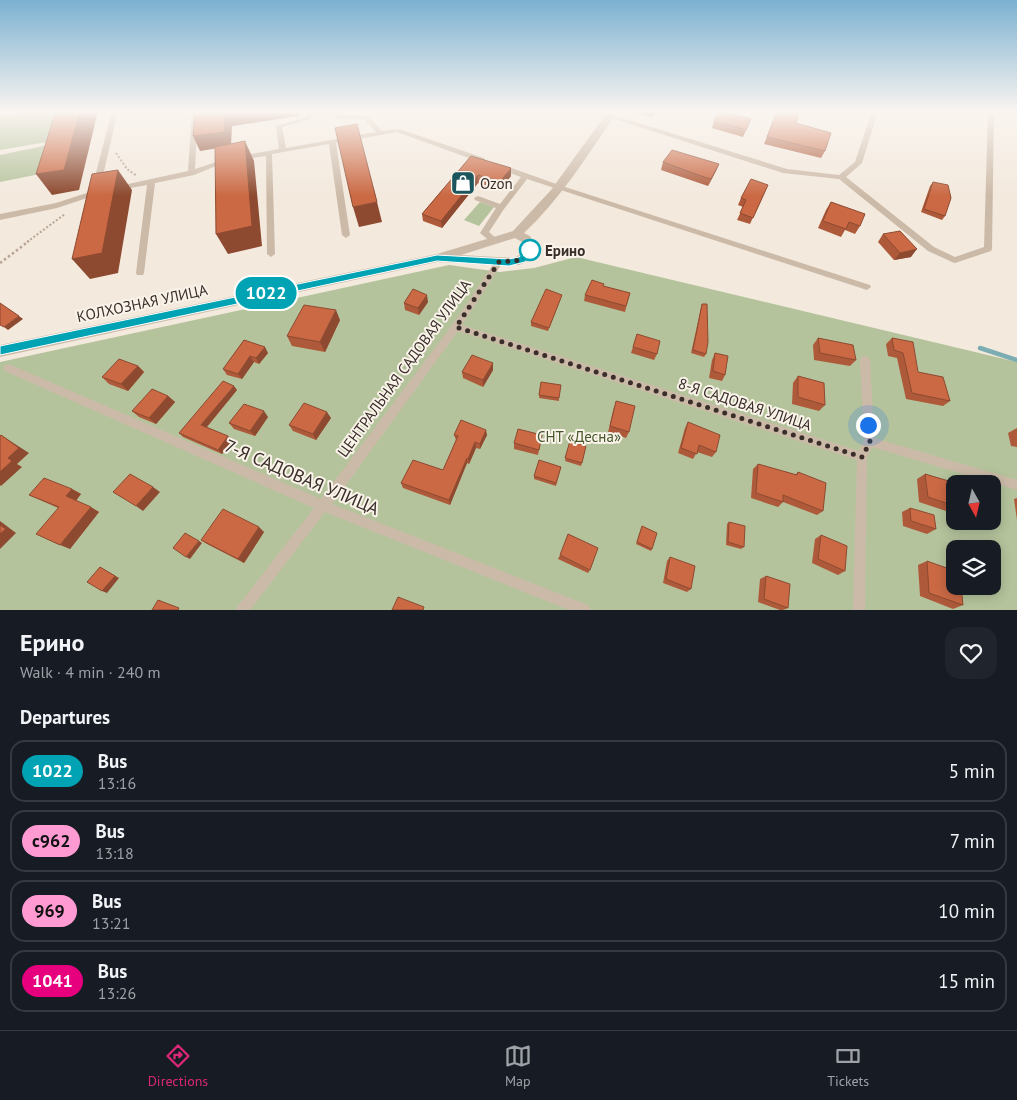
<!DOCTYPE html>
<html lang="en">
<head>
<meta charset="utf-8">
<style>
  :root { --surface:#171b24; --page:#20242c; --text:#f1f3f6; --muted:#9ea1a6; --line:#363941; --accent:#db2777 }
  body { margin:0; font-family:"PT Sans",sans-serif; background:var(--page); color:var(--text); height:100vh; display:flex; flex-direction:column; font-size:19px; white-space:nowrap }
  * { box-sizing:border-box; margin:0 }
  p { font-size:16px; color:var(--muted) }
  .icon { flex:none; width:28px; height:28px; fill:none; stroke:currentColor; stroke-width:2; stroke-linecap:round; stroke-linejoin:round }
  .map { position:relative; height:610px; overflow:hidden }
  .details { display:flex; flex-direction:column; background:var(--surface); flex:1 }
  .details>* { flex:none }
  .badge { padding:0 10px; border-radius:16px; font-size:18px; line-height:32px }
  .needle { width:32px; rotate:172deg }
  .fabs { position:absolute; left:946px; top:475px; display:grid; gap:10px }
  .fabs a { display:grid; place-items:center; width:55px; height:55px; border-radius:10px; background:var(--surface); box-shadow:0 2px 12px #0003; font-size:25px }
  .you { position:absolute; width:25px; height:25px; margin:-12px; border:4px solid #fff; border-radius:50%; background:#1a73e8; box-shadow:0 0 0 8px #1a73e833 }
  .map>.badge { position:absolute; translate:-50% -50%; box-shadow:0 0 0 2px #fff }
  h2 { padding:0 20px; font-size:19px; line-height:45px }
  .round { display:grid; place-items:center; flex:none; width:52px; height:52px; border-radius:15px; background:var(--page) }
  .head { display:flex; align-items:center; justify-content:space-between; height:85px; padding:0 20px }
  h1 { font-size:24px; font-weight:800; line-height:38px }
  ul { padding:0; list-style:none }
  li { display:flex; align-items:center; gap:15px; height:62px; margin:0 10px 8px; padding:0 10px; border:2px solid var(--line); border-radius:15px }
  li div { flex:1 }
  li b { display:block; font-size:19px }
  li em { font-style:normal }
  li .badge { min-width:55px; font-weight:700; text-align:center }
  .tabs { display:flex; justify-content:space-around; align-items:center; height:70px; border-top:1px solid var(--line); background:var(--surface); font-size:14px; color:var(--muted) }
  .tabs a { display:grid; justify-items:center; gap:2px }
  .tabs .selected { color:var(--accent) }
  .map>svg:first-child { display:block }
  .green { fill:#b5c39c; fill-rule:evenodd }
  .lines { fill:none; stroke-linecap:round; stroke-linejoin:round }
  .stream { stroke:#7badb2; stroke-width:4.5 }
  .path-far1 { stroke:#b8a492; stroke-width:2; stroke-dasharray:2 2; stroke-linecap:butt }
  .path { stroke:#b8a492; stroke-width:2.5; stroke-dasharray:2.5 2.5; stroke-linecap:butt }
  .service { fill:#ccbaa8; fill-rule:evenodd }
  .minor { fill:#ccbaa8; fill-rule:evenodd }
  .wall { fill:#ae5a3a }
  .shaded-wall { fill:#8d4a30 }
  .building { fill:#ca6944; stroke:#8d4a30 }
  .line { fill:#00a3b4; stroke:#fff }
  .walk { stroke:#392e29; stroke-width:5; stroke-dasharray:0 9 }
  .stop-dot { fill:#fff; stroke:#00a3b4; stroke-width:2.5 }
  .labels { text-anchor:middle; dominant-baseline:central; stroke-width:4; stroke-linejoin:round; paint-order:stroke }
  .poi-label { font-size:15px; fill:#392e29; stroke:#faf3ea; text-anchor:start }
  .stop-label { font-size:15px; font-weight:bold; fill:#392e29; stroke:#faf3ea; text-anchor:start }
  .street-label { font-size:15px; fill:#392e29; stroke:#faf3ea }
  .park-label { font-size:15px; fill:#46582b; stroke:#faf3ea }
  .near-street-label { font-size:18px; fill:#392e29; stroke:#faf3ea }
</style>
</head>
<body>
<div class="map">
<svg width="1017" height="610" viewBox="0 0 1017 610">
  <rect width="100%" height="100%" fill="#f3e9dd"/>
  <!-- green -->
  <g class="green">
    <polygon points="31,111 59,111 53,141 0,150 0,116"/>
    <polygon points="48,145 40,174 0,182 0,155"/>
    <polygon points="480,202 494,207 479,226 464,220"/>
    <path d="M576,257L1017,362V610H0V362L449,265L500,272L534,268ZM955,484H992V521H955ZM955,549H992V586H955Z"/>
  </g>
  <g class="lines">
    <!-- stream -->
    <polyline class="stream" points="980,348 1017,360"/>
    <!-- path-far1 -->
    <g class="path-far1">
      <polyline points="116,153 127,169 137,176"/>
      <polyline points="27,242 65,214"/>
    </g>
    <!-- path -->
    <polyline class="path" points="0,263 29,241"/>
    <!-- service -->
    <g class="service">
      <polygon points="112,111 118,111 101,184 97,186 93,184"/>
      <polygon points="192,111 198,111 195,169 225,159 228,161 194,175 155,183 144,273 143,275 137,275 136,273 147,185 119,190 115,188 119,186 188,171"/>
      <polygon points="305,111 311,111 311,119 282,127 286,148 376,132 364,119 337,119 333,111 339,111 341,116 368,116 382,131 399,129 484,158 485,160 482,162 480,162 397,132 336,143 350,235 346,238 342,235 329,144 272,154 275,254 271,257 267,254 266,156 240,160 237,158 240,156 279,149 276,126 306,117"/>
      <polygon points="590,111 600,111 787,169 839,175 855,162 872,111 878,111 862,163 846,177 934,247 955,257 984,247 988,111 994,111 992,249 991,251 955,263 952,262 928,251 839,179 783,173"/>
      <polygon points="499,165 503,165 562,186 870,285 871,287 867,290 527,179 504,209 489,232 499,241 498,243 492,243 480,233 496,208 475,200 474,198 478,196 500,204 521,177 499,169"/>
      <polygon points="99,189 102,189 102,193 57,208 0,220 0,214 56,203"/>
      <polygon points="499,259 503,262 462,325 859,451 864,441 860,360 862,357 865,356 868,357 870,360 874,438 1017,480 1017,490 872,447 867,457 865,610 853,610 857,460 458,331 332,504 585,604 589,606 591,610 569,610 325,512 250,610 236,610 238,606 314,508 5,371 3,368 5,365 8,364 11,365 321,499 453,324 496,260"/>
    </g>
    <!-- minor -->
    <path class="minor" d="M609,113L614,116C587,157 560,199 524,233L530,236L536,246L530,260L519,265L437,262L0,357V345L437,254L513,231L551,190L606,114ZM515,238L522,242L524,246L521,254L514,258L461,255Z"/>
  </g>
  <!-- wall -->
  <g class="wall">
    <polygon points="632,111 657,111 651,117"/>
    <polygon points="777,111 796,123 825,151 821,158 764,144"/>
    <polygon points="751,119 743,137 712,128 714,121"/>
    <polygon points="471,156 511,176 500,190 478,183 442,228 423,221 422,214"/>
    <polygon points="663,162 719,164 716,171 708,186 661,170"/>
    <polygon points="933,182 945,216 942,220 921,212 930,186"/>
    <polygon points="768,185 750,224 737,220 743,207 738,205 741,198"/>
    <polygon points="831,202 860,226 855,234 845,230 841,237 818,228 826,210"/>
    <polygon points="883,234 911,257 894,260 878,242"/>
    <polygon points="604,286 630,293 625,312 584,301 585,295"/>
    <polygon points="561,298 548,331 531,326 531,322"/>
    <polygon points="428,302 419,315 405,310 404,303"/>
    <polygon points="702,304 706,354 704,357 691,353 701,308"/>
    <polygon points="340,320 325,352 292,346 287,336"/>
    <polygon points="637,334 657,354 654,360 631,353"/>
    <polygon points="818,338 856,360 850,366 814,360 813,345"/>
    <polygon points="892,338 918,372 950,401 943,406 906,399 897,358 888,356 886,344"/>
    <polygon points="244,340 268,353 259,364 254,362 242,379 227,375 223,369"/>
    <polygon points="715,353 725,375 722,381 709,378 712,360"/>
    <polygon points="138,366 144,372 128,391 109,384 102,377"/>
    <polygon points="493,370 483,387 463,378 462,372"/>
    <polygon points="798,376 825,405 819,411 792,404 793,383"/>
    <polygon points="541,382 559,398 559,401 539,398"/>
    <polygon points="237,390 207,427 232,440 222,454 183,437 179,433"/>
    <polygon points="168,396 175,402 156,424 139,417 132,411"/>
    <polygon points="614,407 629,432 626,438 608,432"/>
    <polygon points="268,417 255,436 234,429 229,423"/>
    <polygon points="331,418 316,440 293,431 289,425"/>
    <polygon points="688,422 716,452 712,457 697,452 693,459 678,453 685,428"/>
    <polygon points="1017,428 1017,447 1011,446 1008,433"/>
    <polygon points="454,435 487,435 480,449 476,448 469,464 467,463 450,505 403,488 401,483 443,470 456,440"/>
    <polygon points="542,435 538,455 514,449 514,443"/>
    <polygon points="570,441 586,446 581,466 565,461"/>
    <polygon points="758,464 795,475 798,472 823,511 817,515 783,502 778,507 751,498 753,469"/>
    <polygon points="561,467 556,486 534,479 534,476"/>
    <polygon points="925,474 955,484 955,514 919,502 917,479"/>
    <polygon points="72,489 81,494 76,501 99,512 70,549 58,508 29,495"/>
    <polygon points="1017,498 1017,520 1014,499"/>
    <polygon points="910,508 936,529 927,534 903,526 902,512"/>
    <polygon points="729,522 744,547 741,549 726,545 727,524"/>
    <polygon points="642,526 652,549 651,551 636,544"/>
    <polygon points="264,532 244,563 207,544 201,540"/>
    <polygon points="821,535 845,571 838,575 812,563 815,539"/>
    <polygon points="560,555 590,570 588,573 558,559"/>
    <polygon points="670,557 691,589 687,592 663,583 667,561"/>
    <polygon points="927,561 963,605 953,609 920,596 918,565"/>
    <polygon points="766,576 788,608 783,610 780,610 758,602 760,579"/>
  </g>
  <!-- shaded-wall -->
  <g class="shaded-wall">
    <polygon points="80,111 98,111 79,190 52,195 36,174"/>
    <polygon points="231,111 299,111 299,116 232,126 231,146 200,151 193,136 225,112"/>
    <polygon points="654,111 657,111 651,117 652,114"/>
    <polygon points="245,141 254,161 262,246 228,254 216,234"/>
    <polygon points="719,164 716,171 708,186 711,179"/>
    <polygon points="511,168 511,176 500,190 500,182"/>
    <polygon points="118,170 132,190 118,273 90,279 72,259"/>
    <polygon points="478,175 478,183 442,228 441,221"/>
    <polygon points="377,202 382,222 359,227 353,207"/>
    <polygon points="917,249 911,257 894,260 900,253"/>
    <polygon points="427,295 428,302 419,315 418,308"/>
    <polygon points="336,310 340,320 325,352 320,342"/>
    <polygon points="19,316 23,319 8,330 4,327"/>
    <polygon points="265,347 268,353 259,364 256,358"/>
    <polygon points="250,356 254,362 242,379 238,374"/>
    <polygon points="493,363 493,370 483,387 483,380"/>
    <polygon points="138,366 144,372 128,391 121,384"/>
    <polygon points="234,386 237,390 205,429 201,425"/>
    <polygon points="168,396 175,402 156,424 149,418"/>
    <polygon points="264,411 268,417 255,436 250,431"/>
    <polygon points="327,412 331,418 316,440 313,434"/>
    <polygon points="486,430 487,435 480,449 480,444"/>
    <polygon points="1,435 29,453 17,464 22,467 1,486 0,485 0,472 8,458"/>
    <polygon points="228,436 232,440 222,454 218,450"/>
    <polygon points="475,442 476,448 469,464 468,459"/>
    <polygon points="467,458 467,463 450,505 449,500"/>
    <polygon points="153,487 160,492 143,511 136,506"/>
    <polygon points="72,489 81,494 75,501 66,496"/>
    <polygon points="91,507 99,512 70,549 60,545"/>
    <polygon points="0,521 16,533 0,549"/>
    <polygon points="259,527 264,532 244,563 238,559"/>
    <polygon points="199,541 202,543 190,559 186,557"/>
    <polygon points="100,567 119,578 107,593 102,591"/>
  </g>
  <!-- building -->
  <g class="building">
    <polygon points="56,111 80,111 64,170 36,174"/>
    <polygon points="195,111 231,111 225,112 224,132 193,136"/>
    <polygon points="644,111 654,111 652,114"/>
    <polygon points="719,111 722,111 751,119 746,130 714,121"/>
    <polygon points="777,111 800,111 796,123 831,133 825,151 767,137"/>
    <polygon points="357,124 377,202 353,207 335,128"/>
    <polygon points="245,141 252,226 216,234 215,147"/>
    <polygon points="672,150 719,164 711,179 704,177 663,162"/>
    <polygon points="471,156 511,168 500,182 478,175 441,221 422,214"/>
    <polygon points="118,170 102,253 72,259 92,174"/>
    <polygon points="751,179 768,185 753,218 740,213 746,200 741,198"/>
    <polygon points="933,182 948,185 951,198 945,216 924,209"/>
    <polygon points="831,202 865,214 860,226 849,222 846,229 823,221"/>
    <polygon points="900,231 917,249 900,253 883,234"/>
    <polygon points="592,280 604,284 603,286 630,293 626,306 585,295"/>
    <polygon points="413,289 427,295 418,308 404,303"/>
    <polygon points="546,289 562,295 549,328 531,322"/>
    <polygon points="0,303 19,316 4,327 0,325"/>
    <polygon points="702,304 707,304 708,342 706,354 693,350"/>
    <polygon points="304,305 336,310 320,342 287,336"/>
    <polygon points="637,334 660,341 657,354 633,347"/>
    <polygon points="818,338 853,345 856,360 820,353"/>
    <polygon points="892,338 913,342 918,372 943,377 950,401 912,393 903,353 894,350"/>
    <polygon points="244,340 265,347 256,358 250,356 238,374 223,369"/>
    <polygon points="715,353 728,356 725,375 713,371"/>
    <polygon points="472,355 493,363 483,380 462,372"/>
    <polygon points="119,359 138,366 121,384 102,377"/>
    <polygon points="798,376 824,383 825,405 798,397"/>
    <polygon points="223,381 234,386 201,425 228,436 218,450 179,433"/>
    <polygon points="541,382 561,385 559,398 539,395"/>
    <polygon points="152,389 168,396 149,418 132,411"/>
    <polygon points="616,401 635,406 629,432 610,426"/>
    <polygon points="304,403 327,412 313,434 289,425"/>
    <polygon points="244,404 264,411 250,431 229,423"/>
    <polygon points="461,420 486,430 480,444 475,442 468,459 467,458 449,500 401,483 413,460 443,470 458,436 454,435"/>
    <polygon points="688,422 720,435 716,452 699,445 697,454 681,448"/>
    <polygon points="518,429 542,435 539,450 514,443"/>
    <polygon points="1,435 19,448 8,458 12,461 0,472 0,436"/>
    <polygon points="570,441 586,446 582,463 565,458"/>
    <polygon points="539,460 561,467 556,483 534,476"/>
    <polygon points="758,464 797,475 798,472 826,483 823,511 783,495 783,502 756,493"/>
    <polygon points="130,474 153,487 136,506 113,492"/>
    <polygon points="925,474 959,484 955,484 955,506 928,497"/>
    <polygon points="44,478 72,489 66,496 91,507 60,545 36,534 59,507 29,495"/>
    <polygon points="910,508 934,515 936,529 911,521"/>
    <polygon points="223,509 259,527 238,559 201,540"/>
    <polygon points="729,522 745,526 744,547 728,542"/>
    <polygon points="0,525 6,529 0,534"/>
    <polygon points="642,526 657,533 652,549 637,542"/>
    <polygon points="185,533 199,541 186,557 173,548"/>
    <polygon points="568,534 598,548 590,570 560,555"/>
    <polygon points="821,535 847,546 845,571 818,559"/>
    <polygon points="670,557 695,566 691,589 666,579"/>
    <polygon points="927,561 955,571 955,586 961,586 963,605 929,593"/>
    <polygon points="100,567 115,576 102,591 87,582"/>
    <polygon points="766,576 790,584 788,608 764,599"/>
    <polygon points="398,597 424,607 423,610 392,610"/>
    <polygon points="158,600 179,608 178,610 152,610"/>
  </g>
  <!-- sky -->
  <linearGradient id="sky" x2="0" y2="1"><stop stop-color="#7cb1d2"/><stop offset="0.57" stop-color="#faf5f0"/><stop offset="1" stop-color="#faf5f0" stop-opacity="0"/></linearGradient>
  <rect width="1017" height="196" fill="url(#sky)"/>
  <!-- line -->
  <polygon class="line" points="530,247 534,250 525,262 509,266 437,261 0,355 0,346 437,255 509,259 519,257"/>
  <g class="lines">
    <!-- walk -->
    <polyline class="walk" points="530,250 522,260 499,262 456,327 862,457 870,442 868,425"/>
  </g>
  <!-- icons -->
  <defs>
    <symbol id="shop-square" viewBox="-11 -11 22 22"><rect x="-9" y="-9" width="18" height="18" rx="4" fill="#1c555c" stroke="#faf3ea"/><path d="M-5-2.5h2.3a2.7 3.5 0 0 1 5.4 0H5L5.5 6h-11ZM-1.5-2.5h3a1.5 2.3 0 0 0-3 0Z" fill="#fff"/></symbol>
  </defs>
  <g fill-rule="evenodd">
    <use href="#shop-square" x="449" y="169" width="28" height="28"/>
  </g>
  <!-- markers -->
  <circle class="stop-dot" cx="530" cy="250" r="10"/>
  <g class="labels">
    <!-- poi labels -->
    <g class="poi-label">
      <text x="480" y="183">Ozon</text>
    </g>
    <!-- stop labels -->
    <g class="stop-label">
      <text x="545" y="250">Ерино</text>
    </g>
    <!-- street labels -->
    <g class="street-label">
      <text transform="translate(142 303) rotate(-12)">КОЛХОЗНАЯ УЛИЦА</text>
      <text transform="translate(404 368) rotate(-54)">ЦЕНТРАЛЬНАЯ САДОВАЯ УЛИЦА</text>
      <text transform="translate(745 404) rotate(18)">8-Я САДОВАЯ УЛИЦА</text>
    </g>
    <!-- park labels -->
    <g class="park-label">
      <text x="579" y="436">СНТ «Десна»</text>
    </g>
    <!-- near-street labels -->
    <g class="near-street-label">
      <text transform="translate(302 477) rotate(23)">7-Я САДОВАЯ УЛИЦА</text>
    </g>
  </g>
</svg>
<div class="fabs">
<a><svg class="needle" viewBox="-14 -14 28 28"><path d="M0-13l5 13h-10z" fill="#e53935"/><path d="M0 13l5-13h-10z" fill="#9ea1a6"/></svg></a>
<a><svg class="icon" aria-label="layers" viewBox="0 0 24 24"><path d="M12 4l9 5-9 5-9-5zM3 14l9 5 9-5"/></svg></a>
</div>
<div class="you" style="left:868px;top:425px"></div>
<b class="badge" style="left:266px;top:293px;background:#00a3b4;color:#fff">1022</b>
</div>
<section class="details">
<div class="head"><div><h1>Ерино</h1><p>Walk · 4 min · 240 m</p></div><a class="round"><svg class="icon" aria-label="heart" viewBox="0 0 24 24"><path d="M12 20l-8-8c-3-5 5-10 8-4 3-6 11-1 8 4z"/></svg></a></div>
<h2>Departures</h2>
<ul>
<li><span class="badge" style="background:#00a3b4;color:#fff">1022</span><div><b>Bus</b><p>13:16</p></div><em>5 min</em></li>
<li><span class="badge" style="background:#ff9ad2;color:#111">с962</span><div><b>Bus</b><p>13:18</p></div><em>7 min</em></li>
<li><span class="badge" style="background:#ff9ad2;color:#111">969</span><div><b>Bus</b><p>13:21</p></div><em>10 min</em></li>
<li><span class="badge" style="background:#e6007e;color:#fff">1041</span><div><b>Bus</b><p>13:26</p></div><em>15 min</em></li>
</ul>
</section>
<nav class="tabs">
<a class="selected"><svg class="icon" aria-label="directions" viewBox="0 0 24 24"><path d="M12 3l9 9-9 9-9-9zM9 14v-3h6M13 9l2 2-2 2"/></svg>Directions</a>
<a><svg class="icon" aria-label="map" viewBox="0 0 24 24"><path d="M3 6l6-2 6 2 6-2v14l-6 2-6-2-6 2zM9 4v14M15 6v14"/></svg>Map</a>
<a><svg class="icon" aria-label="tickets" viewBox="0 0 24 24"><path d="M3 7h18v10H3zM15 7v10"/></svg>Tickets</a>
</nav>
</body>
</html>
